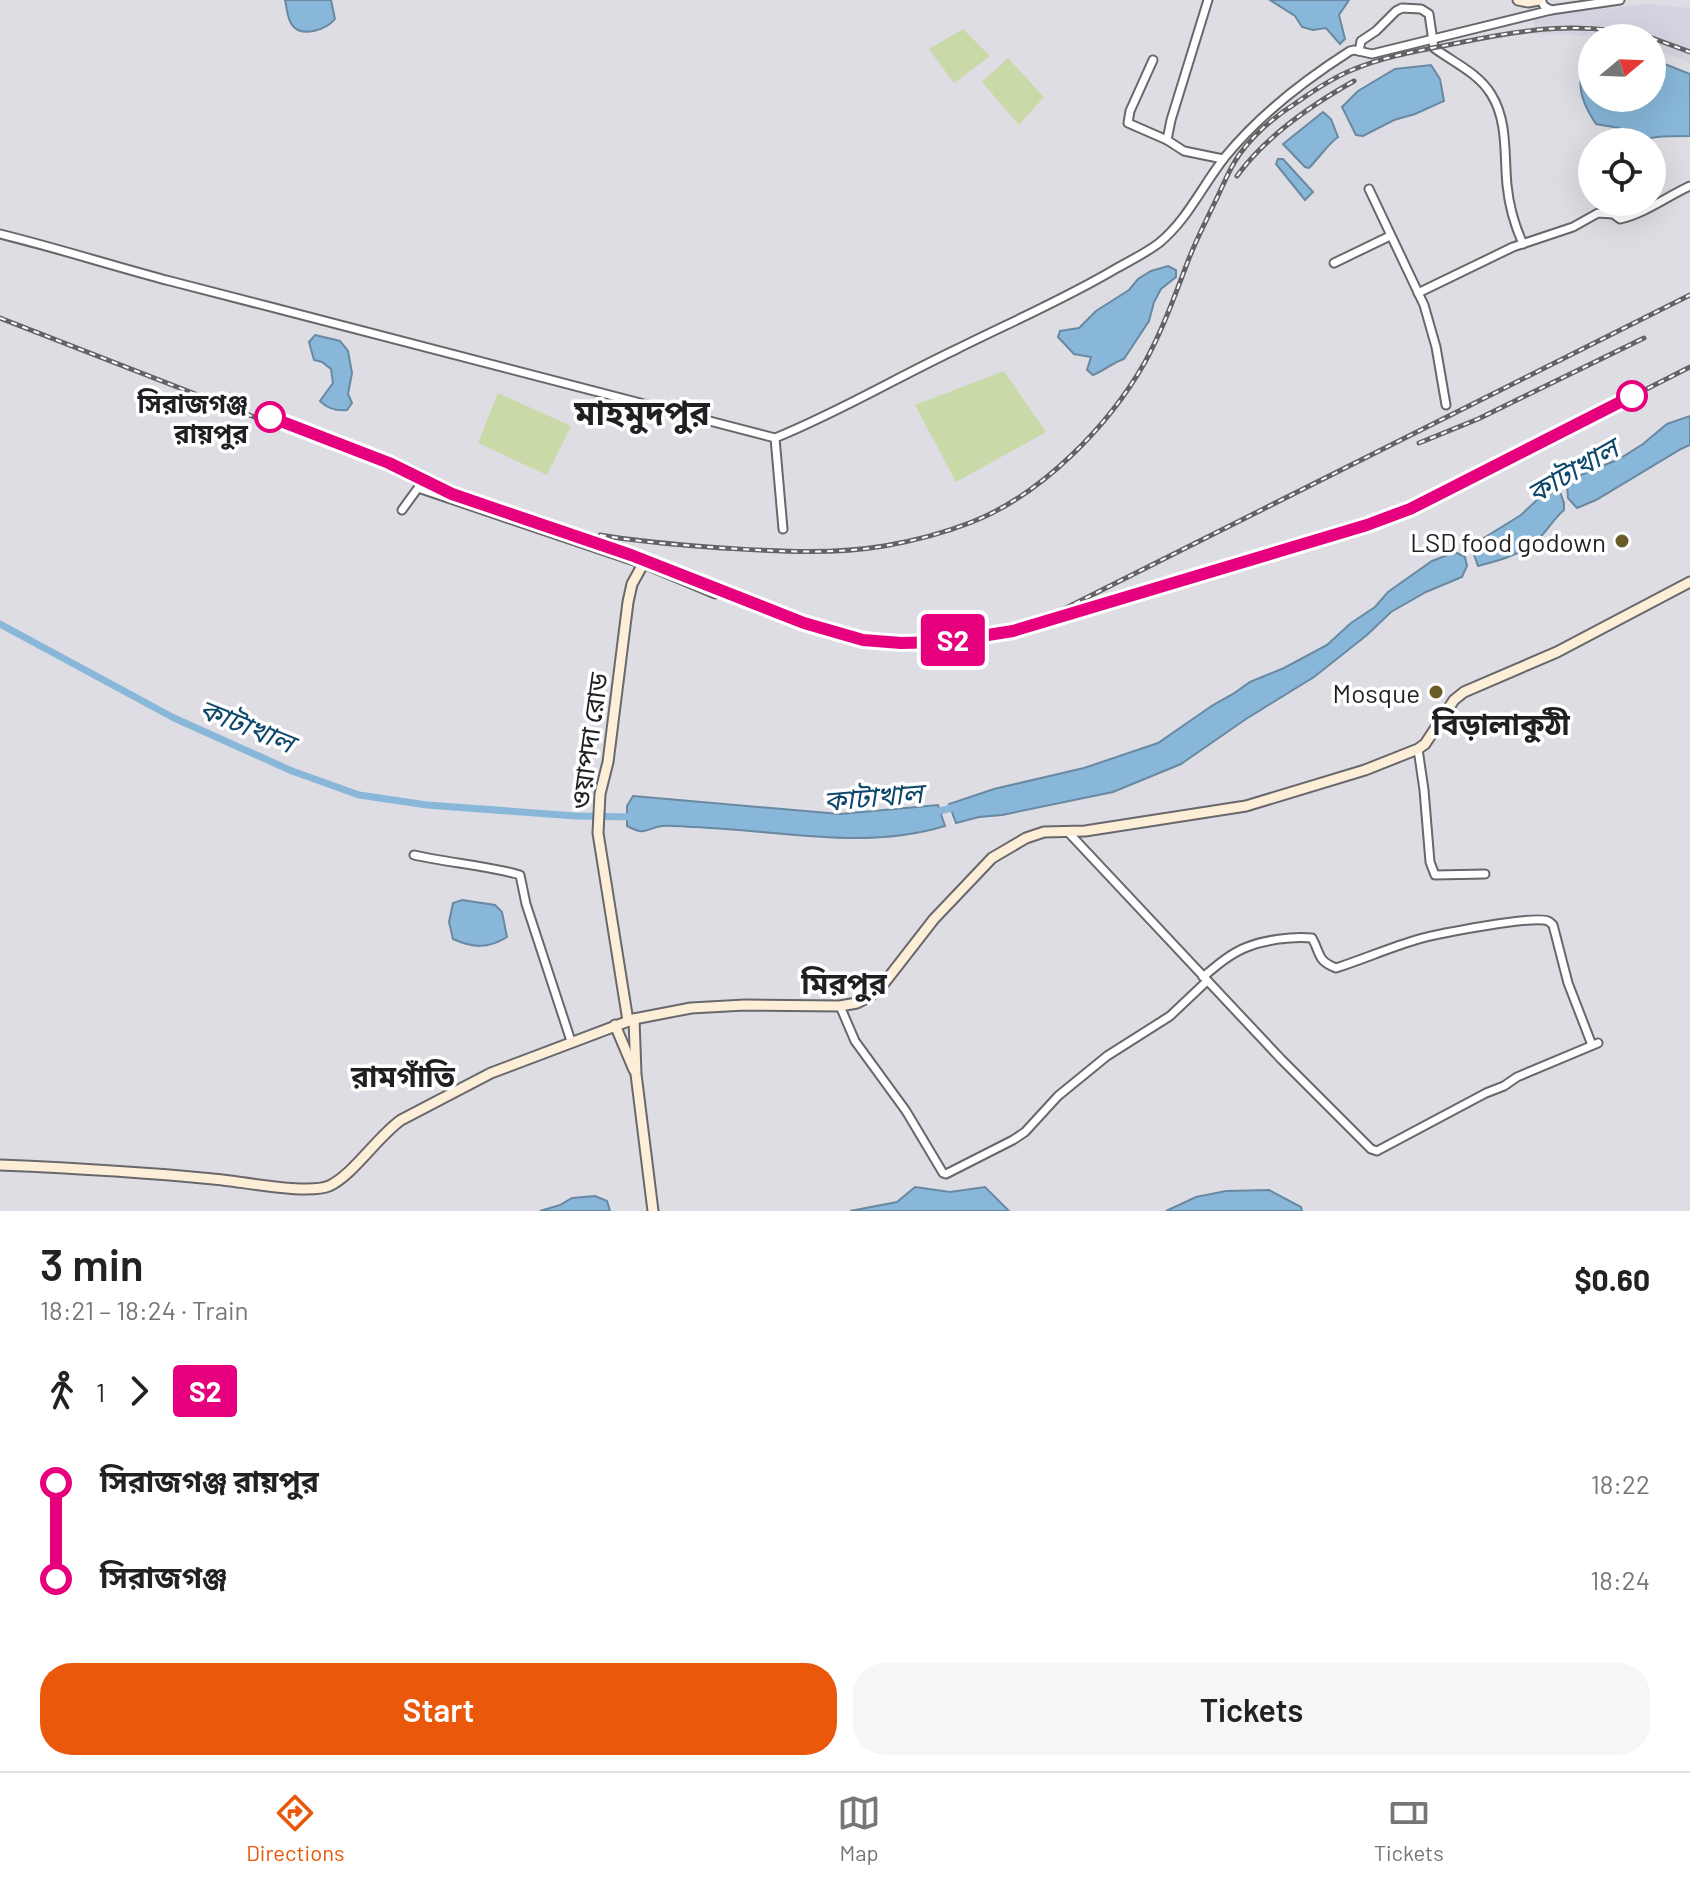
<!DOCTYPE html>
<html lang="en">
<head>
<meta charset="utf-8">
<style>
  :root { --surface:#fff; --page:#f6f6f6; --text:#222; --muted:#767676; --line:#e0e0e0; --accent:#ea580c }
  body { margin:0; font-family:Barlow,"Noto Sans Bengali",sans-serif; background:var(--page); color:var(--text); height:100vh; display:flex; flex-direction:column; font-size:30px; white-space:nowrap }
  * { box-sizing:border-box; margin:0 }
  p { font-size:26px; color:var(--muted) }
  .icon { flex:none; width:44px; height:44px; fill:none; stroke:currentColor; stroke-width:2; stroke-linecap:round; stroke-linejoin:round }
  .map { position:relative; height:1211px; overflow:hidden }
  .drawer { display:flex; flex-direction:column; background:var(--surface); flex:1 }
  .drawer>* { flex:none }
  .badge { padding:0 16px; border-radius:6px; font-size:28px; line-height:52px }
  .needle { width:52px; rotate:71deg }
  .controls { position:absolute; left:1578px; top:24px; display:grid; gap:16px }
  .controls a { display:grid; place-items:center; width:88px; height:88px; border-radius:50%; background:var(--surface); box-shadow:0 8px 32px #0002; font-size:40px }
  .map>.badge { position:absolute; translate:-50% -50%; box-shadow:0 0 0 4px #fff }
  .legs { display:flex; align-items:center; gap:12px; height:88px; padding:0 40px; font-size:26px }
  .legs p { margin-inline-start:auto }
  .headline { display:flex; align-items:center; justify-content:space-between; height:136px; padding:0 40px }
  h1 { font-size:44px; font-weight:600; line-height:60px }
  .button { display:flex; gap:16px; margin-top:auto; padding:16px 40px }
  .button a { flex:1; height:92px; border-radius:32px; background:var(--accent); color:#fff; font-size:32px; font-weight:600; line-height:92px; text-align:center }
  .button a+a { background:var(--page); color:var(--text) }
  ul { padding:0 40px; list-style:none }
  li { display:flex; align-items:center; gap:28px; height:96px; font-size:30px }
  li i { display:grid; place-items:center; width:12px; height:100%; margin:0 10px; background:currentColor }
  li i::after { content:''; width:20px; height:20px; margin:-10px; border:6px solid; border-radius:50%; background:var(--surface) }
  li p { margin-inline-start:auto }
  li:first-child i { background:linear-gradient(#0000 50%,currentColor 0) }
  li:last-child i { background:linear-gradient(currentColor 50%,#0000 0) }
  .dock { display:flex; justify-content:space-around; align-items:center; height:112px; border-top:2px solid var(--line); background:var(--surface); font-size:22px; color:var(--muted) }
  .dock a { display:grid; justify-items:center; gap:4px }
  .dock .active { color:var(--accent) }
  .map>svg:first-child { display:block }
  .built { fill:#d4d3e0 }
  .green { fill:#c9d9a8 }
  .water { fill:#88b7d9; stroke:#6989a2; stroke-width:2 }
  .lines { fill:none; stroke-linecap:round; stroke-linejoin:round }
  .canal { stroke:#88b7d9; stroke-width:7 }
  .street-casing { stroke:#68676c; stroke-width:11 }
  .secondary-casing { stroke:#68676c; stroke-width:13 }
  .street { stroke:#fff; stroke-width:7 }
  .secondary { stroke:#fdeed7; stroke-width:9 }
  .rail-casing { stroke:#636265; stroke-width:5 }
  .rail { stroke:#fff; stroke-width:2; stroke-dasharray:6; stroke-linecap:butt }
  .line-1-casing { stroke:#fff; stroke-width:18 }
  .line-1 { stroke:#e6007e; stroke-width:12 }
  .stop-1-dot { fill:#fff; stroke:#e6007e; stroke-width:4 }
  .poi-dot { fill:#695c29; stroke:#fff; stroke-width:3 }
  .labels { text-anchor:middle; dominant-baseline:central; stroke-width:7; stroke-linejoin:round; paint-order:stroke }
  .stop-label { font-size:26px; font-weight:bold; fill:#201f21; stroke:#fff; text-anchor:end }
  .poi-label { font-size:26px; fill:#201f21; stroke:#fff; text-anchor:end }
  .street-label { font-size:26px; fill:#201f21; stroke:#fff }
  .water-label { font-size:28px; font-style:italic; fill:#0d4769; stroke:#fff }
  .quarter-label { font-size:30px; font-weight:bold; fill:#201f21; stroke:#fff }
  .district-label { font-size:34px; font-weight:bold; fill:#201f21; stroke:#fff }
</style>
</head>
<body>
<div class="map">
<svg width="1690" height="1211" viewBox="0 0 1690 1211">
  <rect width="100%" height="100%" fill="#dedde3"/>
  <!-- built -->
  <polygon class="built" points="1649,4 1690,8 1690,63 1652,49 1652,38 1535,34 1533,16"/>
  <!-- green -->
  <g class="green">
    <polygon points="963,29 990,56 954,83 929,49"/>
    <polygon points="1008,58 1044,97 1019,125 982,82"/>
    <polygon points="1004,371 1046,432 956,482 915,405"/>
    <polygon points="498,393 571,426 547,475 478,443"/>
  </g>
  <!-- water -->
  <g class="water">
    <path d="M285,0H331L335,19C327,29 303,38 293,26C287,20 287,8 285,0Z"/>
    <polygon points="1270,0 1349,0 1339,15 1345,39 1340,44 1326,28 1313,30 1302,27 1295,16"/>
    <path d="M1652,59L1690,74V136C1679,136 1668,136 1657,137C1639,139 1630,148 1619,128L1596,124C1584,106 1572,80 1589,62H1592V98H1652Z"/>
    <polygon points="1431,65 1440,79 1444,101 1415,114 1394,120 1363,136 1356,135 1342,107 1358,91 1395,69"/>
    <path d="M1323,112L1331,119L1338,137C1329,143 1318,159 1309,168L1305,167L1283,144Z"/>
    <polygon points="1278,159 1283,159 1313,192 1305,200 1276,164"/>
    <path d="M1168,266L1176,270V277L1161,289L1154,302L1149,321L1124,359C1112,363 1104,371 1093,375L1087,370L1091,357L1074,354L1058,337L1060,331L1079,328L1096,311L1129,290L1138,279L1151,271Z"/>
    <path d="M315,335L340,341L348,351L352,373L348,394L352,403L347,410C336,411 328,409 320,401L333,383L331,369L322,362L314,360L309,342Z"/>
    <polygon points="1690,416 1690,445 1681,449 1596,500 1577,508 1568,498 1567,485 1576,477 1619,459 1643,444 1667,424"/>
    <path d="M1559,489L1564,503V510C1552,520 1545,535 1533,544C1517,556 1497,561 1478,566L1471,546L1521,515L1539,498Z"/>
    <polygon points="1455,552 1465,557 1467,566 1462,577 1426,592 1391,612 1367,635 1314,677 1246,719 1181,764 1113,792 1002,815 979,817 956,823 949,804 994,789 1084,768 1158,743 1213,705 1233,694 1250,682 1284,668 1327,645 1351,623 1375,607 1388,592 1432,561"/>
    <path d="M633,796L840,814L938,805L945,826C863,851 777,830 693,827C683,827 671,825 662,826C644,829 646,836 627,826V806Z"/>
    <path d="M462,900L495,905L502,912L507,937C488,949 473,948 453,939L449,922L453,903Z"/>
    <polygon points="915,1187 950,1192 985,1187 1009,1211 850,1211 897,1202"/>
    <polygon points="1269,1190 1301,1207 1302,1211 1166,1211 1196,1197 1226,1191"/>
    <polygon points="595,1196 607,1201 610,1211 540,1211 560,1205 572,1198"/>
  </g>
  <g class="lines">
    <!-- canal -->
    <g class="canal">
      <polyline points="0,624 174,718 292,771 359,795 427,805 576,816 633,817"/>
      <polyline points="932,813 959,806"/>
    </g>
    <defs>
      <g id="street">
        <polyline points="1208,0 1171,120 1167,140 1184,151 1223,159"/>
        <polyline points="1541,0 1544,6 1551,10 1620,0"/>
        <path d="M1359,51L1361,41L1376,31L1396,11L1402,8L1421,9L1429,14L1434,48C1453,62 1478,73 1491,94C1508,121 1504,154 1507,185C1509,206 1514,224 1523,244"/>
        <polyline points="1153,60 1130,111 1128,123 1167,140"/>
        <polyline points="1369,189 1424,305 1436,347 1446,405"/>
        <path d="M0,234C57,248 113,266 170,281C372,333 574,386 775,438L783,529"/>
        <polyline points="1334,263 1390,236"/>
        <path d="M1418,293L1513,247L1573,227L1598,213L1613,214L1620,219C1646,213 1666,197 1690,186"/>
        <path d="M775,438C837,413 894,379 955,350C1009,323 1065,299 1117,268C1131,260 1146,253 1159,243C1188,219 1202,186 1225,157C1260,114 1303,81 1350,51L1354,50L1372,54L1551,10"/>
        <polyline points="402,510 418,488 643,564 715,594"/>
        <polyline points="1418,749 1424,790 1430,862 1435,875 1485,874"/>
        <polyline points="1068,832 1281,1059 1371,1149 1377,1151 1486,1093 1504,1086 1517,1077 1598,1043"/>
        <path d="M414,855C449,863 485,865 520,875L526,904L571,1041"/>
        <path d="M1203,977C1216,966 1231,953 1247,947C1265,940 1292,936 1312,938C1321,954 1317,961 1336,968C1364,959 1391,947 1419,939C1437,934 1534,915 1548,921C1550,922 1551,923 1553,925L1568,983L1592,1045"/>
        <polyline points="840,1006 855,1041 906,1111 943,1173 946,1174 1013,1140 1025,1132 1058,1096 1107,1056 1170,1016 1207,981"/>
      </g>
      <g id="secondary">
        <polyline points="1518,0 1528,2 1539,0"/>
        <polyline points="634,1019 636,1074 653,1211"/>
        <polyline points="628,1021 598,833 600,794 608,762 628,602 632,584 643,564"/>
        <polyline points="615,1025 634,1070"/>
        <path d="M0,1165C71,1168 142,1172 213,1179C240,1181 307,1195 329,1186C353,1175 377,1137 401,1120L491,1073L634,1019L691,1008L745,1005L840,1006L857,1003L869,997L885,982L934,919L992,858L1026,838L1044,832L1085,831L1246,806L1365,770L1418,749L1425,744L1454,700L1464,692L1557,652L1690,582"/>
      </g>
    </defs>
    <!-- street casing -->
    <use href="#street" class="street-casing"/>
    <!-- secondary casing -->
    <use href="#secondary" class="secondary-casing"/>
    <!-- street -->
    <use href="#street" class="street"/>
    <!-- secondary -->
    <use href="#secondary" class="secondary"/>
    <defs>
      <g id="rail">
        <polyline points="1652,38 1690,52"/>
        <path d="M1237,176C1265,137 1313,104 1354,81"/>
        <polyline points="0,318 452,494 631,555 804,623 837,634 863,640 901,643 944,642 1013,631 1054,614 1690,295"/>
        <polyline points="1419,443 1478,419 1644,338"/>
        <path d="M600,535C640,542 681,545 722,548C776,551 831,555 884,546C913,541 944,533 972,522C1041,495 1109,426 1145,362C1163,329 1175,295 1188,261C1196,240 1206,221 1215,202C1223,186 1229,169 1239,155C1254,134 1274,117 1296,103C1313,91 1332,78 1352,70C1385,56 1422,50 1458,43C1525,29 1583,20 1651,38"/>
        <polyline points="1080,611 1367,525 1410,509 1690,367"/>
      </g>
    </defs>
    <!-- rail casing -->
    <use href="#rail" class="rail-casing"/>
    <!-- rail -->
    <use href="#rail" class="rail"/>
  </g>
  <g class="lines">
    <defs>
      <polyline id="line-1" points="270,417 389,463 452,494 631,555 804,623 863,640 901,643 944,642 1013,631 1367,525 1410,509 1632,396"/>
    </defs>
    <!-- line-1 casing -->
    <use href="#line-1" class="line-1-casing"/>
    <!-- line-1 -->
    <use href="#line-1" class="line-1"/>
  </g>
  <!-- markers -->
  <g class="stop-1-dot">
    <circle cx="1632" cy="396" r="14"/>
    <circle cx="270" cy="417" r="14"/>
  </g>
  <g class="poi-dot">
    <circle cx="1622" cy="541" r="8"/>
    <circle cx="1436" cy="692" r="8"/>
  </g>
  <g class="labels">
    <!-- stop labels -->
    <g class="stop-label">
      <text x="248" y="402">সিরাজগঞ্জ<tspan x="248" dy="30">রায়পুর</tspan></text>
    </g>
    <!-- poi labels -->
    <g class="poi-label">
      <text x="1606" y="541">LSD food godown</text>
      <text x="1420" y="692">Mosque</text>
    </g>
    <!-- street labels -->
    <g class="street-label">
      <text transform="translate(588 741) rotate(-82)">ওয়াপদা রোড</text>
    </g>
    <!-- water labels -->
    <g class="water-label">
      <text transform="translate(1572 470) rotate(-30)">কাটাখাল</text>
      <text transform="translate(247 725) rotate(22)">কাটাখাল</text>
      <text transform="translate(873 796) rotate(-5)">কাটাখাল</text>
    </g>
    <!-- quarter labels -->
    <g class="quarter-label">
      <text x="1501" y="723">বিড়ালাকুঠী</text>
      <text x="844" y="982">মিরপুর</text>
      <text x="403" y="1075">রামগাঁতি</text>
    </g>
    <!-- district labels -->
    <g class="district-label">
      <text x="642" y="411">মাহমুদপুর</text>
    </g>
  </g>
</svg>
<div class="controls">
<a><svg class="needle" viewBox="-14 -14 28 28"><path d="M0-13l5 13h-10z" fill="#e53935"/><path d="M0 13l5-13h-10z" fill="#767676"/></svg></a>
<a><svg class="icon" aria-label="locate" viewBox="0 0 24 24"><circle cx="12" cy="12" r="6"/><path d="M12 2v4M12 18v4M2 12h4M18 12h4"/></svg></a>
</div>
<b class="badge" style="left:953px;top:640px;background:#e6007e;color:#fff">S2</b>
</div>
<section class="drawer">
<div class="headline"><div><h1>3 min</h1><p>18:21 – 18:24 · Train</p></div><b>$0.60</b></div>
<div class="legs"><svg class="icon" aria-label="walk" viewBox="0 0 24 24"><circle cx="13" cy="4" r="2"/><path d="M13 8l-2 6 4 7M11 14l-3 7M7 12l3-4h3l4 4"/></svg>1<svg class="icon" aria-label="forward" viewBox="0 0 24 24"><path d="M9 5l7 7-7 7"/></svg><b class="badge" style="background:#e6007e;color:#fff">S2</b></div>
<ul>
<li><i style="color:#e6007e"></i><b>সিরাজগঞ্জ রায়পুর</b><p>18:22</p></li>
<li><i style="color:#e6007e"></i><b>সিরাজগঞ্জ</b><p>18:24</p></li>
</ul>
<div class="button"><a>Start</a><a>Tickets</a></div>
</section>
<nav class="dock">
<a class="active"><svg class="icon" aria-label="directions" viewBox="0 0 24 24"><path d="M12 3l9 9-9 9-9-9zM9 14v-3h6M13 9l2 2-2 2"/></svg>Directions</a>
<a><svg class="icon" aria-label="map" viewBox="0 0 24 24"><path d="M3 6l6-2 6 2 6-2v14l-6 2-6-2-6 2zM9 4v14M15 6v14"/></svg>Map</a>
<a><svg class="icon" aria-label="tickets" viewBox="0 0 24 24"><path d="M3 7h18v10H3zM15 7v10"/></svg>Tickets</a>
</nav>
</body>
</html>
